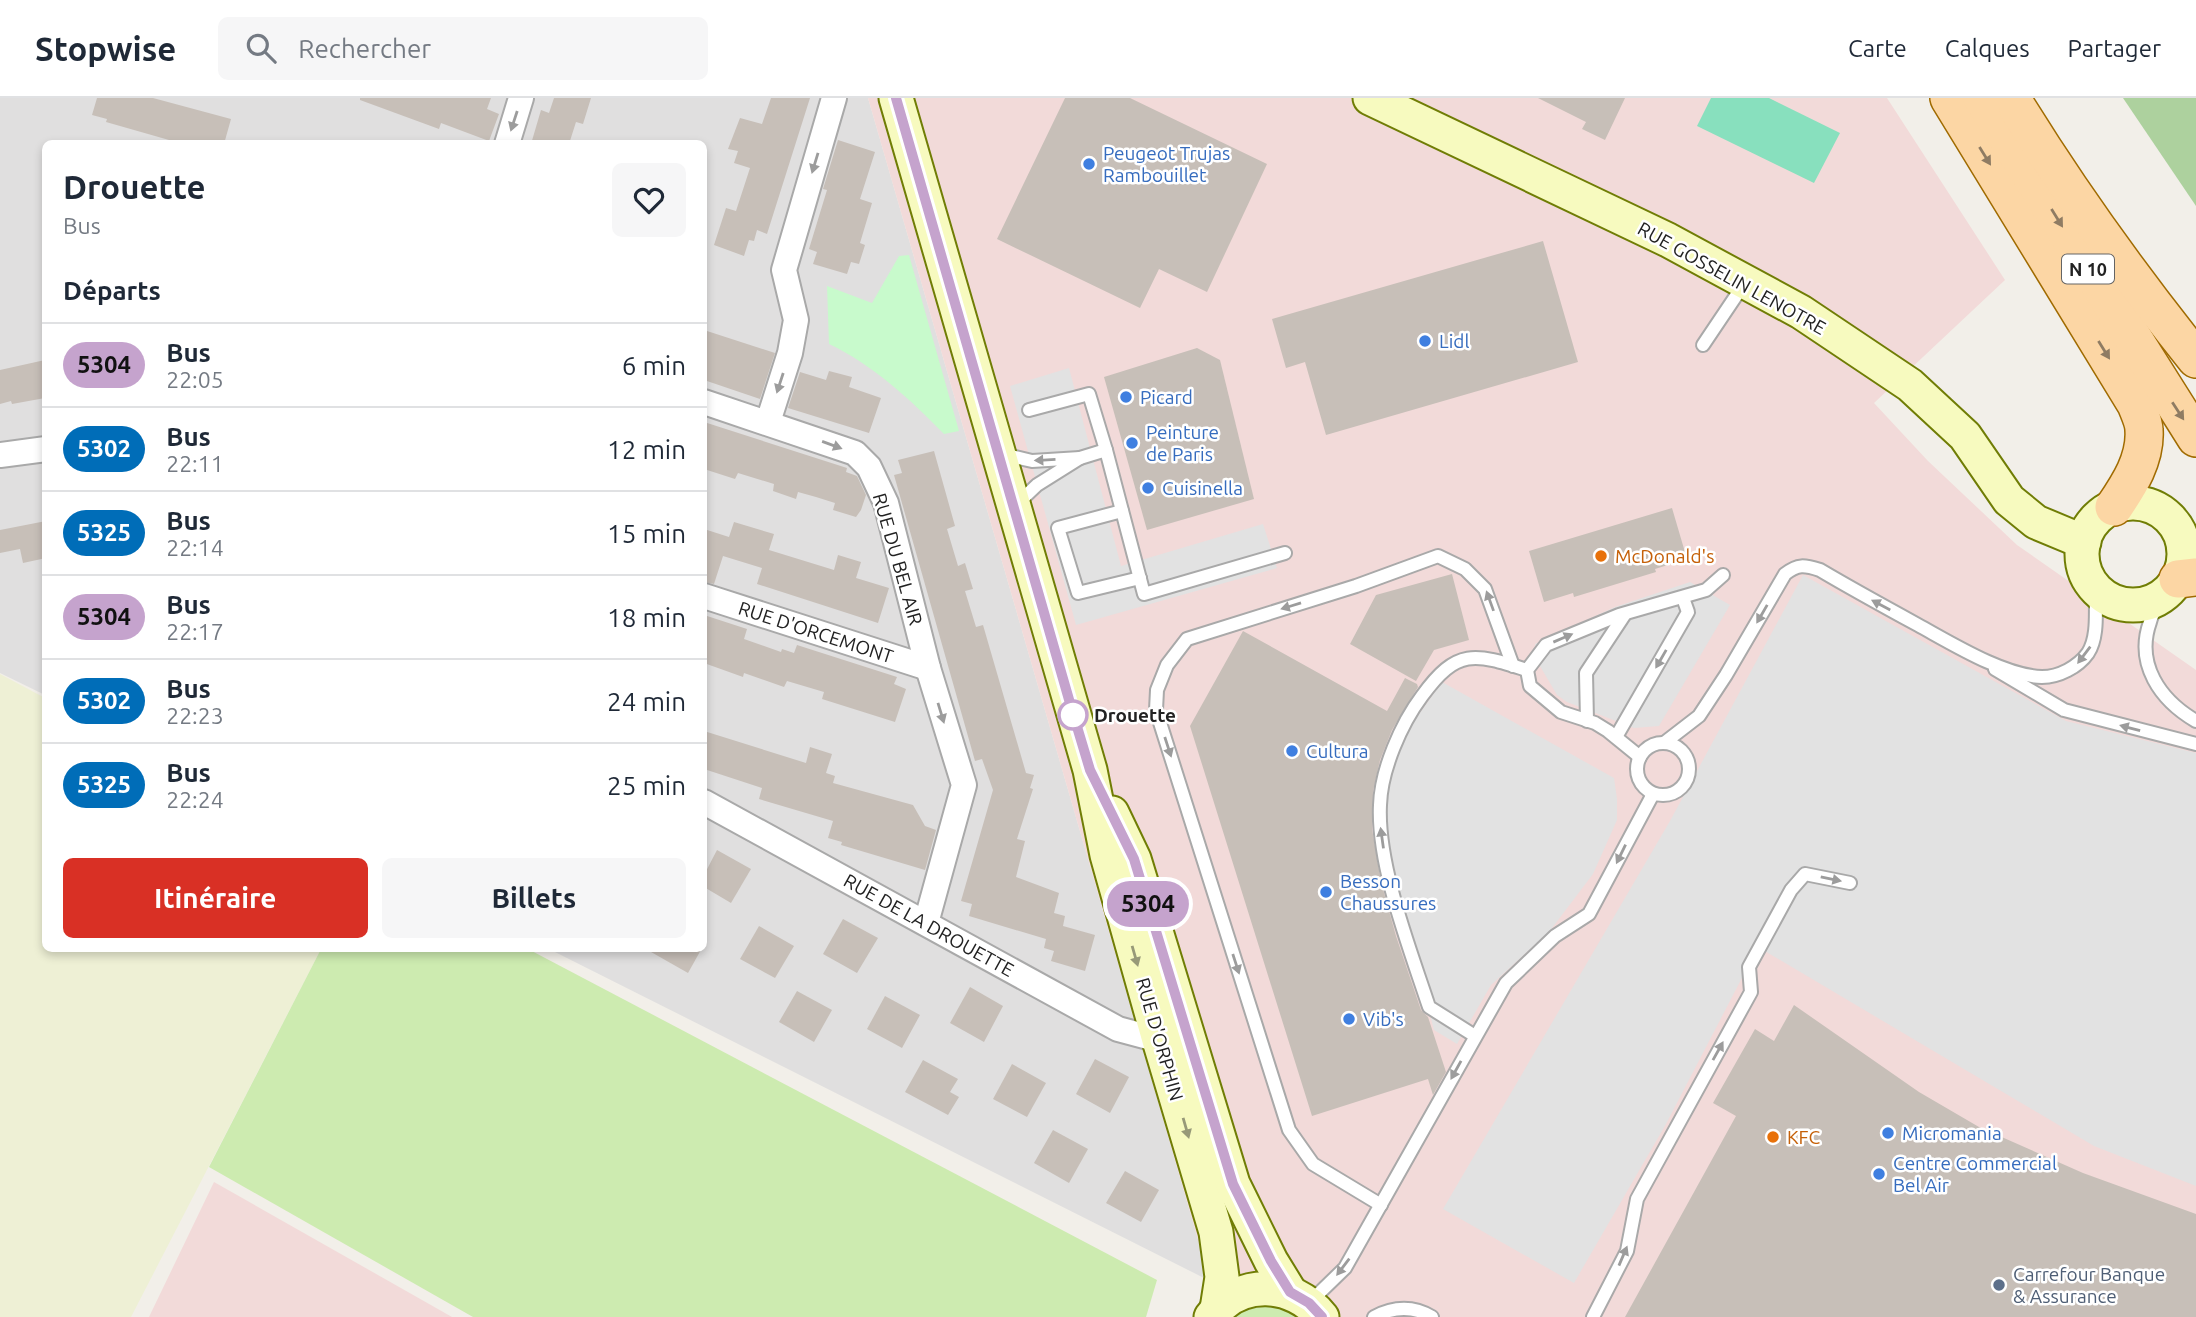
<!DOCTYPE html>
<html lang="fr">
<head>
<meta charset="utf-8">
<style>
  :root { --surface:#fff; --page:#f6f6f7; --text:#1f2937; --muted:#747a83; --line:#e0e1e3; --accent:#d93025 }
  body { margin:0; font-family:Ubuntu,sans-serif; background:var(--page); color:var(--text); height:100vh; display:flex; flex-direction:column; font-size:26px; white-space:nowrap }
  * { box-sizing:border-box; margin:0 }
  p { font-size:23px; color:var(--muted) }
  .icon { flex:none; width:38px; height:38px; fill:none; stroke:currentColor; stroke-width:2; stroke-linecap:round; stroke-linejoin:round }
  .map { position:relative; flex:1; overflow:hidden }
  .sheet { position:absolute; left:42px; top:42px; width:665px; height:812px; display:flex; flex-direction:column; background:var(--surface); border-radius:10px; box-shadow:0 4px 10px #0003 }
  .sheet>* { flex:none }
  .badge { padding:0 14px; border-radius:23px; font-size:24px; line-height:46px }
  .map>.badge { position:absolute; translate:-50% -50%; box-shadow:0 0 0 4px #fff }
  h2 { padding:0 21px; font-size:26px; line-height:63px }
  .round { display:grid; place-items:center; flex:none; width:74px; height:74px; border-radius:10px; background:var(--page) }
  .headline { display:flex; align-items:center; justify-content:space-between; height:119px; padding:0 21px }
  h1 { font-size:33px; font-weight:700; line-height:52px }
  .cta { display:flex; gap:14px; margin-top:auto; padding:14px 21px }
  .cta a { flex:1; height:80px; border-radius:10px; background:var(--accent); color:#fff; font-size:28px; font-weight:700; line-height:80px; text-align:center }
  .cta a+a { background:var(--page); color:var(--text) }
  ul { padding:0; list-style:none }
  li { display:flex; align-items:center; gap:21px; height:84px; padding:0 21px; border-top:2px solid var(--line) }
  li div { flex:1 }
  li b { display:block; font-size:26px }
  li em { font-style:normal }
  li .badge { min-width:77px; font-weight:700; text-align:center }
  header { display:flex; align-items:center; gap:42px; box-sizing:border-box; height:98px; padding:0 35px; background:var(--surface); border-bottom:2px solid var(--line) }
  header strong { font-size:33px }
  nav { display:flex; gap:38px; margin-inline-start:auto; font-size:24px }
  .search { width:490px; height:63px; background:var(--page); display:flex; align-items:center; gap:18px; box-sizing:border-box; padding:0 24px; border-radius:10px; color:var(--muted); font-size:26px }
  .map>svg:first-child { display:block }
  .residential { fill:#e0dfdf }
  .commercial { fill:#f2dad9 }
  .farmland { fill:#eef0d5 }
  .grass { fill:#cdebb0 }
  .forest { fill:#add19e }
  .park { fill:#c8facc }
  .pitch { fill:#88e0be }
  .parking { fill:#e2e2e2 }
  .building { fill:#c7bfb8 }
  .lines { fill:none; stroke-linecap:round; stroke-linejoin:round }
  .service-casing { stroke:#a9a9a9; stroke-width:16 }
  .minor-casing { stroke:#a9a9a9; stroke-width:28 }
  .secondary-casing { stroke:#707d05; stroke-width:37 }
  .primary-casing { stroke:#a06b00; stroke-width:40 }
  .service { stroke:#fff; stroke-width:12 }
  .minor { stroke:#fff; stroke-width:24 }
  .secondary { stroke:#f7fabf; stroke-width:33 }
  .primary { stroke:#fcd6a4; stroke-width:37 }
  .oneway { fill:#9c9c9c }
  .oneway2 { fill:#8f7c63 }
  .oneway3 { fill:#979978 }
  .line-casing { stroke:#fff; stroke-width:16 }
  .line { stroke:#c5a3cd; stroke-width:10 }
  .shop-dot { fill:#3f7fe0; stroke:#fff; stroke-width:2.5 }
  .food-dot { fill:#e8710a; stroke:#fff; stroke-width:2.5 }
  .stop-dot { fill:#fff; stroke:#c5a3cd; stroke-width:3.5 }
  .service-dot { fill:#5c6f8a; stroke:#fff; stroke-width:2.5 }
  .labels { text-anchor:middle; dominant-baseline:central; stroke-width:5; stroke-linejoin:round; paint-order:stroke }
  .shield { fill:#fff; stroke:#646464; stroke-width:2 }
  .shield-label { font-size:18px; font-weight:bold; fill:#222 }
  .shop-label { font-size:19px; fill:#366cbe; stroke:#fff; text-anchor:start }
  .street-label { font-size:19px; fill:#222; stroke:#fff }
  .food-label { font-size:19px; fill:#c56008; stroke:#fff; text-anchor:start }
  .stop-label { font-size:19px; font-weight:bold; fill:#222; stroke:#fff; text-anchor:start }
  .service-label { font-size:19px; fill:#4e5e75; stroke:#fff; text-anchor:start }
</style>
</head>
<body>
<header>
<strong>Stopwise</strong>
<div class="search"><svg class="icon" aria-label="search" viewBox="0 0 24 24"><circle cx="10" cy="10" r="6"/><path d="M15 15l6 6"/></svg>Rechercher</div>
<nav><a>Carte</a><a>Calques</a><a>Partager</a></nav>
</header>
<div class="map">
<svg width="2196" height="1219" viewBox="0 0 2196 1219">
  <rect width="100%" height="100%" fill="#f2efe9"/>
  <!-- residential -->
  <polygon class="residential" points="0,0 868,0 1210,1183 549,851 704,850 704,46 46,46 45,597 0,575"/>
  <!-- commercial -->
  <g class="commercial">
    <polygon points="868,0 1887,0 2005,182 1874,305 1928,363 2017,447 2196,572 2196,1219 1257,1219 1252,1203 1210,1183"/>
    <polygon points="214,1084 452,1219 149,1219"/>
  </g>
  <!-- farmland -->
  <polygon class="farmland" points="0,576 45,600 46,850 321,851 131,1219 0,1219"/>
  <!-- grass -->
  <g class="grass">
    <polygon points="321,851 528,851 1157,1182 1146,1219 473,1219 209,1069"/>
    <path d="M1272,1208L1287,1213L1295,1219H1234C1245,1210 1257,1209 1272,1208Z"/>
  </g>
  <!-- forest -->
  <polygon class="forest" points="2124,0 2196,0 2196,108 2123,0"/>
  <!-- park -->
  <path class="park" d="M909,157L959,333L944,336C910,301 873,267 829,246L827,188L872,205L899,158Z"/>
  <!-- pitch -->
  <polygon class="pitch" points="1711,0 1769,0 1840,35 1814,85 1697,28"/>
  <!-- parking -->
  <g class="parking">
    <polygon points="1069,270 1121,468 1263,426 1277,470 1076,527 1010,288"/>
    <polygon points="1803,477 2066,623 2196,655 2196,1088 2094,1048 1758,849 1666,1026 1574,1185 1443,1111 1670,723"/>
    <polygon points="1690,484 1730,507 1659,628 1634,630 1567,604 1557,597 1540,568 1535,546 1615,509"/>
    <polygon points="1442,584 1614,680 1617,701 1617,722 1593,776 1549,834 1491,887 1457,946 1434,932 1388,758 1383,694 1409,630"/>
  </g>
  <!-- building -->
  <g class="building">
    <polygon points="97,0 153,0 231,21 224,46 183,46 106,24 107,21 92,17"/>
    <polygon points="360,0 491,0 487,11 499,16 489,43 441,25 439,31 360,2"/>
    <polygon points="554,0 591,0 583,26 576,24 569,46 531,46 541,12 549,15"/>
    <polygon points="771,0 810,0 767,136 757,132 754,143 749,142 744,158 714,147 726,110 736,113 750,70 734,65 738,53 728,51 740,20 762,26"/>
    <polygon points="1065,0 1130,0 1267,66 1207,194 1159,171 1140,210 997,141"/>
    <polygon points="1538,0 1625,0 1605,42 1582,31 1586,24"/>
    <polygon points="838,42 875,54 860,101 872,105 860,145 865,147 859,166 851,164 847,176 813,166 817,154 809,151 827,92 823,91"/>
    <polygon points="1543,143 1578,264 1326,337 1305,264 1286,270 1272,221"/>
    <polygon points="707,233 775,255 760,301 704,282 704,245"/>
    <polygon points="1197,250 1220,262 1254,401 1147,432 1104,279"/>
    <polygon points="45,262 45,300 12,306 11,303 0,306 0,272"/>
    <polygon points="829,273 852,279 849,289 881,300 869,335 788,310 800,274 826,282"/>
    <polygon points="704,324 847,370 846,374 857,378 866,397 861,412 856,419 833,412 835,405 816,399 798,394 796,401 773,393 774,386 738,375 735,381 704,371"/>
    <polygon points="934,353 955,428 947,431 958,468 965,465 973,491 965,493 976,529 983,527 1026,675 1034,677 1030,690 1033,691 1017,741 1025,743 1016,779 1059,795 1054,815 1065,818 1063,828 1095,837 1085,873 1051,863 1054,853 1044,850 1046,841 969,818 972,806 961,803 993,692 982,661 975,663 894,377 902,375 898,362"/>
    <polygon points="1672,410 1687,461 1655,471 1656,474 1574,499 1573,495 1544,504 1529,453"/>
    <polygon points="46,423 46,460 23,465 20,451 0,455 0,432"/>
    <polygon points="734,424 774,436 769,452 834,472 838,457 861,464 856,480 889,490 878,525 757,486 762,470 723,458 714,486 704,484 704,431 729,439"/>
    <polygon points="1452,476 1469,542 1434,552 1416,583 1350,546 1376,497"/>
    <polygon points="704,517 747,531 744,541 781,554 782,551 794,555 797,547 897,579 894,586 906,591 895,624 822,601 824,594 787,583 784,589 744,575 743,579 704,565"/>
    <polygon points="1243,533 1387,613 1405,580 1417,586 1418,589 1392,632 1380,662 1373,693 1372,731 1381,784 1396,838 1421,912 1428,919 1446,974 1433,997 1428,981 1312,1018 1190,628"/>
    <polygon points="704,633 806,665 810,649 832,656 826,675 835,678 833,685 913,707 925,728 936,732 925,772 841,747 842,744 828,740 833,723 759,701 762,690 704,671"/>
    <polygon points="717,752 751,771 731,805 704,789 704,777"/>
    <polygon points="843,821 878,840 857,875 823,856"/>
    <polygon points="759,828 794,848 775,880 740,861"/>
    <polygon points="644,850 702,850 688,875"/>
    <polygon points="970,889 1003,908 984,944 950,925"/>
    <polygon points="797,893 832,912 814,944 779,924"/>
    <polygon points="885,898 920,917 902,950 867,931"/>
    <polygon points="1794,907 1919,994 1979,1029 2083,1075 2196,1116 2196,1219 1625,1219 1736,1018 1713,1005 1755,931 1774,943"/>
    <polygon points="1095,961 1129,979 1110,1015 1076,996"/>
    <polygon points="923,962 958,981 950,994 959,999 948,1017 905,994"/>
    <polygon points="1012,966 1046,985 1027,1019 993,1001"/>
    <polygon points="1053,1032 1088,1051 1069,1085 1034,1065"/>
    <polygon points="1125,1073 1159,1092 1141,1124 1106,1105"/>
  </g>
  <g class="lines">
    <defs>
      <g id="service">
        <polyline points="1703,247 1744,186"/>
        <polyline points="1029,312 1089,296 1106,352"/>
        <polyline points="1002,356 1032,363 1080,360 1037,387 1017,406"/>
        <polyline points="1080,360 1106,352 1144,496 1285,455"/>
        <polyline points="1122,413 1058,430 1078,495 1140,480"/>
        <path d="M2162,499C2158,507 2152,515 2150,524C2135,566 2160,602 2196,623"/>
        <polyline points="1995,571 2064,612 2196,646"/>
        <polyline points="1587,623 1586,575 1625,516"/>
        <polyline points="1616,639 1688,514 1683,500"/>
        <path d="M1664,645L1699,618L1726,577L1785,476C1798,466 1804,467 1820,472C1852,491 1885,509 1918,527C1951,545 2004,578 2042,579C2059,579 2078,569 2088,555C2099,538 2095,511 2096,492"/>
        <circle cx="1663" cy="671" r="26"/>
        <polyline points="1640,659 1608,633 1595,625 1561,614 1530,588 1527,572 1546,547 1619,517 1706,492 1723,477"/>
        <path d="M1475,938L1429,909C1410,851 1377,767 1380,707C1381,672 1401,626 1422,598C1457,550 1474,555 1527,572"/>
        <polyline points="1381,1107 1313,1066 1289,1032 1156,612 1157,592 1167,567 1187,541 1356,488 1438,458 1465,471 1485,491 1513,568"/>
        <polyline points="1309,1205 1345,1170 1506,885 1555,838 1589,816 1653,696"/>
        <path d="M1374,1219C1393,1209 1412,1207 1432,1219"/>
        <polyline points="1593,1219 1627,1153 1637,1101 1751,894 1749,869 1791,792 1805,776 1850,785"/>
      </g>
      <g id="minor">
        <polyline points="507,46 521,0"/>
        <polyline points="704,304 855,355 869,369 886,405 928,570 964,687 926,825"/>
        <polyline points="768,324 790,255 796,222 784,172 834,0"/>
        <polyline points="0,357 46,351"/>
        <polyline points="704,498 928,570"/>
        <polyline points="704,704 1118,931 1159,942"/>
      </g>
      <g id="secondary">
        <polyline points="896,0 1090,672 1107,757 1159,942 1216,1134 1222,1179 1217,1211"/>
        <polyline points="1370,0 1668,142 1801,214 1910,287 1965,338 2009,402 2036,424 2084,444"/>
        <circle cx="2133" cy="456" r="51"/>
        <polyline points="1112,715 1134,761 1233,1086 1271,1163 1290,1194"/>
        <path d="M1211,1219C1239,1180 1293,1183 1322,1219"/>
      </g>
      <g id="primary">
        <path d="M1949,0L2136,306C2139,314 2144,324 2144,332C2146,361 2129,387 2114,409"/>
        <polyline points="1982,0 2196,340"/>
        <path d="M2018,11C2072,98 2132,181 2196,261"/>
        <polyline points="2178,481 2196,479"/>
      </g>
    </defs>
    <!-- service casing -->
    <use href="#service" class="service-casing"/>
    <!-- minor casing -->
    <use href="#minor" class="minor-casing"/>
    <!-- secondary casing -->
    <use href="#secondary" class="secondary-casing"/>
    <!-- primary casing -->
    <use href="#primary" class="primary-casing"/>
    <!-- service -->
    <use href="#service" class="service"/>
    <!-- minor -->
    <use href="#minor" class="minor"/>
    <!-- secondary -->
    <use href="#secondary" class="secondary"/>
    <!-- primary -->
    <use href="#primary" class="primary"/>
  </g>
  <!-- one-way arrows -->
  <defs><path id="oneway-solid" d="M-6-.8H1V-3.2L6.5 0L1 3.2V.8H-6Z" transform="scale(1.75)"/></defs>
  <g class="oneway">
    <use href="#oneway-solid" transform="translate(514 23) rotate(108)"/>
    <use href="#oneway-solid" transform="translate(815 65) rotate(107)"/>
    <use href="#oneway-solid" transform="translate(780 285) rotate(108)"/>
    <use href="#oneway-solid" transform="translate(832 347) rotate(20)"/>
    <use href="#oneway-solid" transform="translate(1045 362) rotate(177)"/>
    <use href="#oneway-solid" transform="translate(1490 503) rotate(-110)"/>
    <use href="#oneway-solid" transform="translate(1881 507) rotate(-152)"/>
    <use href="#oneway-solid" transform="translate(1291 508) rotate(163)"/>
    <use href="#oneway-solid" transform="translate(1762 516) rotate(120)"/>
    <use href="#oneway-solid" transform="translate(1563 540) rotate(-23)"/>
    <use href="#oneway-solid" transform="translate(2084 557) rotate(127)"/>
    <use href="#oneway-solid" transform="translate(1661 561) rotate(120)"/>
    <use href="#oneway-solid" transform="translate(941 615) rotate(73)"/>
    <use href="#oneway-solid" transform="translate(2130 630) rotate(-165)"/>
    <use href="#oneway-solid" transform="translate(1168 649) rotate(72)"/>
    <use href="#oneway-solid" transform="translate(1382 740) rotate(-98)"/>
    <use href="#oneway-solid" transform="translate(1621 756) rotate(116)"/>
    <use href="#oneway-solid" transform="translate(1831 781) rotate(12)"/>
    <use href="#oneway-solid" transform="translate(1236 866) rotate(72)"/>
    <use href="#oneway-solid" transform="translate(1718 953) rotate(-61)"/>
    <use href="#oneway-solid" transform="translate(1456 972) rotate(119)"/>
    <use href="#oneway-solid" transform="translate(1623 1158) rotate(-67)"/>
    <use href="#oneway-solid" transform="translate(1343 1169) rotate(127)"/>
  </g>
  <g class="oneway2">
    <use href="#oneway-solid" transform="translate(1985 58) rotate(58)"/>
    <use href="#oneway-solid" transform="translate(2057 120) rotate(58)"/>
    <use href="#oneway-solid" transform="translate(2104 252) rotate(58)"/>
    <use href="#oneway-solid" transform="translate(2178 313) rotate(57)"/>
  </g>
  <g class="oneway3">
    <use href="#oneway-solid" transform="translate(1135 858) rotate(74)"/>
    <use href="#oneway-solid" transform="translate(1186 1030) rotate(74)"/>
  </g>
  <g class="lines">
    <defs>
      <polyline id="line" points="896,0 1072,612 1090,672 1134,761 1233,1086 1271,1163 1290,1194 1309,1205 1322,1219"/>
    </defs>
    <!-- line casing -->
    <use href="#line" class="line-casing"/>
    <!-- line -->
    <use href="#line" class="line"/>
  </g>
  <!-- markers -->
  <g class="shop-dot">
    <circle cx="1089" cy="66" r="7"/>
    <circle cx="1425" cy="243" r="7"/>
    <circle cx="1126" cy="299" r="7"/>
    <circle cx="1132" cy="345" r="7"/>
    <circle cx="1148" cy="390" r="7"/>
    <circle cx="1292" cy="653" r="7"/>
    <circle cx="1326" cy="794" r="7"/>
    <circle cx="1349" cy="921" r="7"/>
    <circle cx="1888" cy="1035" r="7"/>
    <circle cx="1879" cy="1076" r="7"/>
  </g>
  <g class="food-dot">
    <circle cx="1601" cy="458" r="7"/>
    <circle cx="1773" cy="1039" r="7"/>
  </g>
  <circle class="stop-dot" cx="1073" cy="617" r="14"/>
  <circle class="service-dot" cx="1999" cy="1187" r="7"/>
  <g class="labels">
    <!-- shield labels -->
    <rect class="shield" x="2062" y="156.5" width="52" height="29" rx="5"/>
    <g class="shield-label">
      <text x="2088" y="171">N 10</text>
    </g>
    <!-- shop labels -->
    <g class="shop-label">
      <text x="1103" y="55">Peugeot Trujas<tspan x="1103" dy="22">Rambouillet</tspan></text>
      <text x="1439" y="243">Lidl</text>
      <text x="1140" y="299">Picard</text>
      <text x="1146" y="334">Peinture<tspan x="1146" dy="22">de Paris</tspan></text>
      <text x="1162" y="390">Cuisinella</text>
      <text x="1306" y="653">Cultura</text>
      <text x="1340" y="783">Besson<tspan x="1340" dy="22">Chaussures</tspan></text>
      <text x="1363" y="921">Vib's</text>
      <text x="1902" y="1035">Micromania</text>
      <text x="1893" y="1065">Centre Commercial<tspan x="1893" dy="22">Bel Air</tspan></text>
    </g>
    <!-- street labels -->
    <g class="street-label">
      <text transform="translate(1732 180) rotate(29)">RUE GOSSELIN LENOTRE</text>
      <text transform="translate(898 461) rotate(74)">RUE DU BEL AIR</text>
      <text transform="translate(816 534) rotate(18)">RUE D'ORCEMONT</text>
      <text transform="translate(929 827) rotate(29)">RUE DE LA DROUETTE</text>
      <text transform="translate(1160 941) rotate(74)">RUE D'ORPHIN</text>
    </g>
    <!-- food labels -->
    <g class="food-label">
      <text x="1615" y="458">McDonald's</text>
      <text x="1787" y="1039">KFC</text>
    </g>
    <!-- stop labels -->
    <g class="stop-label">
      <text x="1094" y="617">Drouette</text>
    </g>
    <!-- service labels -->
    <g class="service-label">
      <text x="2013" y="1176">Carrefour Banque<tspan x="2013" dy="22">&amp; Assurance</tspan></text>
    </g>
  </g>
</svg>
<b class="badge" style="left:1148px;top:806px;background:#c5a3cd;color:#111">5304</b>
<section class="sheet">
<div class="headline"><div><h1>Drouette</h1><p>Bus</p></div><a class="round"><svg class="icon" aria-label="heart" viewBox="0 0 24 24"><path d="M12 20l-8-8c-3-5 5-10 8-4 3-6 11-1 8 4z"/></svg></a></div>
<h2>Départs</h2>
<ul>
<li><span class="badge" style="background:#c5a3cd;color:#111">5304</span><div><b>Bus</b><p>22:05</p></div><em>6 min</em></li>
<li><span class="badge" style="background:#006db8;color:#fff">5302</span><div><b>Bus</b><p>22:11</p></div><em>12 min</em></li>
<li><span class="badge" style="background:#006db8;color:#fff">5325</span><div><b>Bus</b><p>22:14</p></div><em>15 min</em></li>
<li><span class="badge" style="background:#c5a3cd;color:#111">5304</span><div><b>Bus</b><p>22:17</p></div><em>18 min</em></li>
<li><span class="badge" style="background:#006db8;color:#fff">5302</span><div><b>Bus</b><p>22:23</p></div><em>24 min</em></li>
<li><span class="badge" style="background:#006db8;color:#fff">5325</span><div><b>Bus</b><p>22:24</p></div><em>25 min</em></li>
</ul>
<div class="cta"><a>Itinéraire</a><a>Billets</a></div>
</section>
</div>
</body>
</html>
